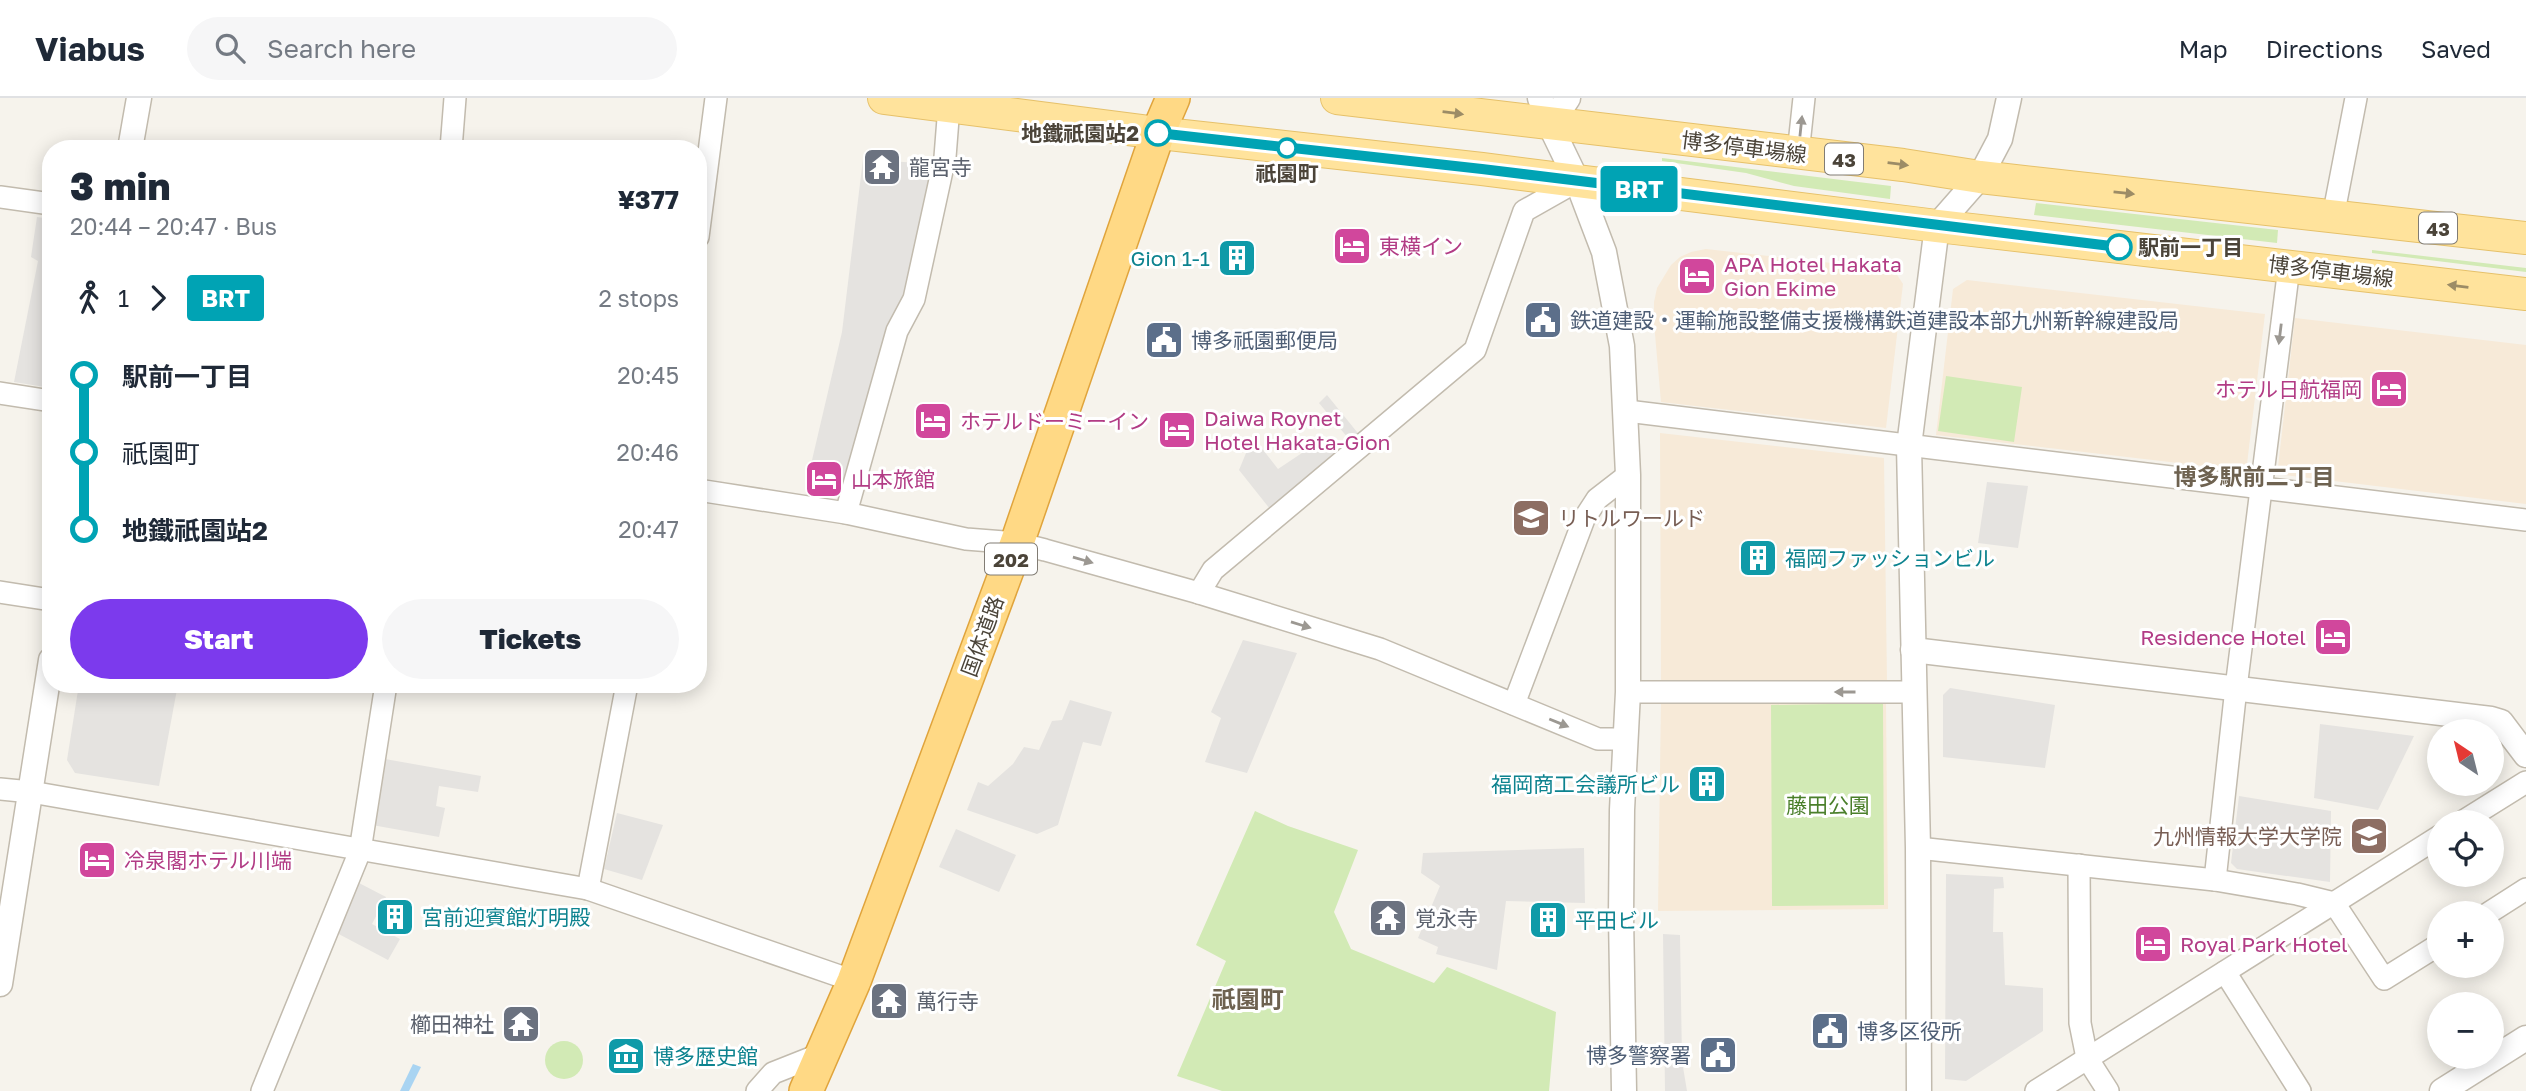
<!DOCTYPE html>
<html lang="en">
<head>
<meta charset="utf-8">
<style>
  :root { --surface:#fff; --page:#f6f6f7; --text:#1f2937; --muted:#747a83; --line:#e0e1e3; --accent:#7c3aed }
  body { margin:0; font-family:"Golos Text","Noto Sans JP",sans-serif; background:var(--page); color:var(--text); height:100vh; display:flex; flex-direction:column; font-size:26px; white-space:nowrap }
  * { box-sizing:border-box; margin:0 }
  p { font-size:23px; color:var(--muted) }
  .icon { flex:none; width:38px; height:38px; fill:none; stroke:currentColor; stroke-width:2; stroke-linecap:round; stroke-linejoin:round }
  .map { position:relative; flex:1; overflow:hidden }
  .drawer { position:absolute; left:42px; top:42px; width:665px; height:553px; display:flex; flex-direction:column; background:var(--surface); border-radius:28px; box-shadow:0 4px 18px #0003 }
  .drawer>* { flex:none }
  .badge { padding:0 14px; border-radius:5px; font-size:24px; line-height:46px }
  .needle { width:46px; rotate:325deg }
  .tools { position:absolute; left:2427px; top:621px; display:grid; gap:14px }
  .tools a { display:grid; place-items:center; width:77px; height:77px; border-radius:50%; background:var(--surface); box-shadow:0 4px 18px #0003; font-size:35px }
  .map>.badge { position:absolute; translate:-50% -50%; box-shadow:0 0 0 4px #fff }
  .legs { display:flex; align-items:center; gap:10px; height:77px; padding:0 28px; font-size:23px }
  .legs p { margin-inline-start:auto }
  .summary { display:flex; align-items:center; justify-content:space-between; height:119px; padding:0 28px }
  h1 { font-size:38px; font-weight:800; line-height:52px }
  .cta { display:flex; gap:14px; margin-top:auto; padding:14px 28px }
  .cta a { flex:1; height:80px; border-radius:42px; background:var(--accent); color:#fff; font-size:28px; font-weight:800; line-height:80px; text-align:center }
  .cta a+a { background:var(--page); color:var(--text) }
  ul { padding:0 28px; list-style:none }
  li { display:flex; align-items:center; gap:24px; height:77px; font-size:26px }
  li i { display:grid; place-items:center; width:10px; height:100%; margin:0 9px; background:currentColor }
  li i::after { content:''; width:18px; height:18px; margin:-9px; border:5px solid; border-radius:50%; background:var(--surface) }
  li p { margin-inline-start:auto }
  li:first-child i { background:linear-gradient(#0000 50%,currentColor 0) }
  li:last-child i { background:linear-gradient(currentColor 50%,#0000 0) }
  header { display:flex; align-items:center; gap:42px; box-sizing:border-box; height:98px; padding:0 35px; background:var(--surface); border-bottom:2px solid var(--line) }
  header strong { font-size:33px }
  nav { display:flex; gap:38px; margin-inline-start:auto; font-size:24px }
  .search { width:490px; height:63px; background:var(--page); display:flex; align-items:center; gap:18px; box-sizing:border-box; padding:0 24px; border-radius:38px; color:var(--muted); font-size:26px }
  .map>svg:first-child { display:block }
  .commercial { fill:#f7ead8 }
  .green { fill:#d2eab5 }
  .parking { fill:#e5e3e0 }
  .water { fill:#a9d4f2 }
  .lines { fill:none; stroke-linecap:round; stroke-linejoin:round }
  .minor-casing { stroke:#c2bbae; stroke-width:24 }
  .tertiary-casing { stroke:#c2bbae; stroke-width:27 }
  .primary-casing { stroke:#e6c16a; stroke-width:34 }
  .trunk-casing { stroke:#e0a43c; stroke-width:36 }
  .minor { stroke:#fff; stroke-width:21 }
  .tertiary { stroke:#fff; stroke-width:24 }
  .primary { stroke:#ffe39c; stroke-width:32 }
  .trunk { stroke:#ffd985; stroke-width:33 }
  .oneway { fill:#9c8c66 }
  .oneway2 { fill:#9c9892 }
  .line-1-casing { stroke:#fff; stroke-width:16 }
  .line-1 { stroke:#00a3b4; stroke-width:10 }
  .stop-1-dot { fill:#fff; stroke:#00a3b4; stroke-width:3.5 }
  .labels { text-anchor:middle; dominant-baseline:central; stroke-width:6; stroke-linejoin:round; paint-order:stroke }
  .shield { fill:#fff; stroke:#817c74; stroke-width:2 }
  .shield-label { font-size:19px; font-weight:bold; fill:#4b4439 }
  .stop-label { font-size:21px; font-weight:bold; fill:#4b4439; stroke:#fff; text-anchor:end }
  .street-label { font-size:21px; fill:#4b4439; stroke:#fff }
  .worship-label { font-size:21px; fill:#5b616d; stroke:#fff; text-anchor:start }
  .hotel-label { font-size:21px; fill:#b23c85; stroke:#fff; text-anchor:start }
  .culture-label { font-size:21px; fill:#0d838f; stroke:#fff; text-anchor:start }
  .service-label { font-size:21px; fill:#4e5e75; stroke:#fff; text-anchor:start }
  .education-label { font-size:21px; fill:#785e54; stroke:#fff; text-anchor:start }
  .park-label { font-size:21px; fill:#4a7f2a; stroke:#fff }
  .neighbourhood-label { font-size:23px; font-weight:bold; fill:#6e6250; stroke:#fff }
  .quarter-label { font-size:24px; font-weight:bold; fill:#6e6250; stroke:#fff }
</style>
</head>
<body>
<header>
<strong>Viabus</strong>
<div class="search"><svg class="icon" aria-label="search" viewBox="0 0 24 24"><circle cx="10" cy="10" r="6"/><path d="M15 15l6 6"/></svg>Search here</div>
<nav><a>Map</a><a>Directions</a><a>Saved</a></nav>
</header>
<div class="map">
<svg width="2526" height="993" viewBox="0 0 2526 993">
  <rect width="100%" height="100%" fill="#f6f3ec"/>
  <!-- commercial -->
  <g class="commercial">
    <polygon points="1706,151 1894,172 1903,186 1886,330 1661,304 1654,225 1654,204 1657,190 1671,167 1680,159 1691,154"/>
    <polygon points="1967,182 2265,216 2247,366 2239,372 1936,337 1953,191"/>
    <polygon points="2295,220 2526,247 2526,406 2284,377 2278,369"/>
    <polygon points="1660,335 1884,360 1887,584 1661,584"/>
    <polygon points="1661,603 1886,604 1888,811 1658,813"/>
  </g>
  <!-- green -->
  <g class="green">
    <polygon points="1662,60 1891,88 1890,101 1794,88 1746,75 1662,63"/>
    <polygon points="2036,105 2278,132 2277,145 2034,117"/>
    <polygon points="2372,152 2526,170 2526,174 2372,155"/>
    <polygon points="1946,278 2022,289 2014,344 1938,333"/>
    <polygon points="1883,605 1884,807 1772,808 1771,607"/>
    <polygon points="1255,713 1288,728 1358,752 1334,814 1351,851 1434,885 1447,869 1556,914 1549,993 1222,993 1177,978 1226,863 1196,847"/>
    <circle cx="564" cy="962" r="19"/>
  </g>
  <!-- parking -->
  <g class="parking">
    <polygon points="863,61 931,66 911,197 844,400 805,392 842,234"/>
    <polygon points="37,119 51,121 51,290 14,284 38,163 31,159"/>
    <polygon points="1327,297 1361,339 1353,346 1319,305"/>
    <polygon points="1326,339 1341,357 1270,411 1239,372 1251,343 1260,348 1278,371"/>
    <polygon points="1987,384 2028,388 2018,450 1978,445"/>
    <polygon points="1243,542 1297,555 1247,675 1205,664 1221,620 1211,614"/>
    <polygon points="79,586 178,586 159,688 75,675 67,662"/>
    <polygon points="1950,590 2055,607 2045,670 1943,659 1943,597"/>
    <polygon points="1070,602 1112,614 1101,648 1083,644 1058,727 1037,736 967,712 978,684 988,688 1013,666 1024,649 1039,652 1052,623 1062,622"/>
    <polygon points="2320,626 2414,638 2378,712 2314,700"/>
    <polygon points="385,661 481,678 478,694 439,688 436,708 445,710 439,739 372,727"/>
    <polygon points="2239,698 2331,713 2330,784 2237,771 2231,765"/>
    <polygon points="617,715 663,727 642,782 604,771"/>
    <polygon points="956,731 1016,757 999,794 939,769"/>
    <polygon points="1584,750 1585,805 1506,803 1497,872 1436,856 1438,849 1418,840 1440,788 1421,775 1423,755"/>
    <polygon points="1946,776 2003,779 2004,790 1994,791 1993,834 2003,834 2005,887 2043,890 2043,933 1966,983 1945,981"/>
    <polygon points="359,785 386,799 372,826 400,841 388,862 333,833"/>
    <polygon points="1663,836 1680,837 1682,963 1687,993 1665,993"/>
  </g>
  <!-- water -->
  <polygon class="water" points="413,966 421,969 409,993 400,993"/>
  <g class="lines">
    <defs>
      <g id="minor">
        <polyline points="451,51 455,0"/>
        <polyline points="1798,56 1804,0"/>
        <polyline points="0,99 51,106"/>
        <polyline points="2333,119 2356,0"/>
        <polyline points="698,139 716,0"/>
        <polyline points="0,295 51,303"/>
        <polyline points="1627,313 2526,422"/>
        <polyline points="698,392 846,415 966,441 1017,445 1045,452 1199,495 1380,551 1598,641 1626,641"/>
        <polyline points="846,415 897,233 914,201 945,59 949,8"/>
        <polyline points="0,494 51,502"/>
        <polyline points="1199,495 1213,472 1475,252 1524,113 1577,83"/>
        <polyline points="1628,594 1913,594"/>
        <polyline points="1514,606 1584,421 1597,401 1628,377"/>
        <polyline points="0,691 31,694 588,791 854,883"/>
        <polyline points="2462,724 2526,684"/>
        <polyline points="1918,750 2215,782 2297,796 2334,805 2384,881 2440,846"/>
        <polyline points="2079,767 2080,925 2087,960 2108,993"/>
        <polyline points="2215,782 2236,590 2289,169"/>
        <polyline points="588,791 627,586"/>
        <polyline points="2487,816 2526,791"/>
        <polyline points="2225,874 2300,993"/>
        <polyline points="262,993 360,753 386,586"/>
        <polyline points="757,993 773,975 821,956"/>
        <polyline points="2036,993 2440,738"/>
      </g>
      <g id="tertiary">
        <polyline points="1540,0 1550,27 1577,83 1604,154 1622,248 1628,377 1628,594 1622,712 1621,818 1624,993"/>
        <polyline points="1550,27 1568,0"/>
        <polyline points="130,51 139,0"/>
        <polyline points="1913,552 2491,621 2501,624 2526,657"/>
        <polyline points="0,886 51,562"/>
        <polyline points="1919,993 1918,750 1909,348 1937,128 1980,79 2000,41 2009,0"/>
        <polyline points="2442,993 2526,940"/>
      </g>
      <g id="primary">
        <polyline points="884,0 1158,35 1482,71 1937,128 2526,196"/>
        <polyline points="1337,0 1903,67 1980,79 2526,140"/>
      </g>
      <polyline id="trunk" points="806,993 854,883 1017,445 1158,35 1173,0"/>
    </defs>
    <!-- minor casing -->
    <use href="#minor" class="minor-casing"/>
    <!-- tertiary casing -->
    <use href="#tertiary" class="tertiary-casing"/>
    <!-- primary casing -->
    <use href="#primary" class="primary-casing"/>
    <!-- trunk casing -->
    <use href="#trunk" class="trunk-casing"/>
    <!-- minor -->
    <use href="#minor" class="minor"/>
    <!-- tertiary -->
    <use href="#tertiary" class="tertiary"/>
    <!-- primary -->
    <use href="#primary" class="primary"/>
    <!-- trunk -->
    <use href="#trunk" class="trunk"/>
  </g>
  <!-- one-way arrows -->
  <defs><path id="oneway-solid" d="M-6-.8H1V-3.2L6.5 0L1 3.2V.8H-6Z" transform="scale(1.75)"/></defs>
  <g class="oneway">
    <use href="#oneway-solid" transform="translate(1453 15) rotate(7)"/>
    <use href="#oneway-solid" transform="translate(1898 66) rotate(7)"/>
    <use href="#oneway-solid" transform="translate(2124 95) rotate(6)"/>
    <use href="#oneway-solid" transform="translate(2458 188) rotate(-173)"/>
  </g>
  <g class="oneway2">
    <use href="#oneway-solid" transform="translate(1801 28) rotate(-84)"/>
    <use href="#oneway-solid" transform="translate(2280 236) rotate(97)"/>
    <use href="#oneway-solid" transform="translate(1083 462) rotate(16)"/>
    <use href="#oneway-solid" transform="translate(1301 527) rotate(17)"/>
    <use href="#oneway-solid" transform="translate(1845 594) rotate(180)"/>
    <use href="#oneway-solid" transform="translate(1559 625) rotate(22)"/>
  </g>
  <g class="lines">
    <defs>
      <polyline id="line-1" points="1158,35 1482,71 2119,149"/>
    </defs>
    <!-- line-1 casing -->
    <use href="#line-1" class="line-1-casing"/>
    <!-- line-1 -->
    <use href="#line-1" class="line-1"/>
  </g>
  <!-- icons -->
  <defs>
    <symbol id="temple-square" viewBox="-11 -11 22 22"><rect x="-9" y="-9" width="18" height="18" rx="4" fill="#6b7280" stroke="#fff"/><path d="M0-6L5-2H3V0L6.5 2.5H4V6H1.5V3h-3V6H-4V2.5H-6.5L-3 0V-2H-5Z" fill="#fff"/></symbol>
    <symbol id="hotel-square" viewBox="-11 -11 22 22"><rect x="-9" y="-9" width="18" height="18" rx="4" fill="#d1479c" stroke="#fff"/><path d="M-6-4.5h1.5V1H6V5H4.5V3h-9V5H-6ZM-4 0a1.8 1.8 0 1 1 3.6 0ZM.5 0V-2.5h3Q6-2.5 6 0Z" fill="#fff"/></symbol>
    <symbol id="building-square" viewBox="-11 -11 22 22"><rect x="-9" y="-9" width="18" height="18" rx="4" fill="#0f9aa8" stroke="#fff"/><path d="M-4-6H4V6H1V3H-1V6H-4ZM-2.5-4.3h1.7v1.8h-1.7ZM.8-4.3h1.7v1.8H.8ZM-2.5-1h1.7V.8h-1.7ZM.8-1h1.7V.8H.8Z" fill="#fff"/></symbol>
    <symbol id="civic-square" viewBox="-11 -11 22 22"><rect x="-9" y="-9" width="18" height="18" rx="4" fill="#5c6f8a" stroke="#fff"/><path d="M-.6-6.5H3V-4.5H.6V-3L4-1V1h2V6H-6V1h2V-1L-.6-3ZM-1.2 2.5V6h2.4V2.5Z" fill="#fff"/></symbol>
    <symbol id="school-square" viewBox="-11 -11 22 22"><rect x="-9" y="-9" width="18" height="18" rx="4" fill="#8d6e63" stroke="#fff"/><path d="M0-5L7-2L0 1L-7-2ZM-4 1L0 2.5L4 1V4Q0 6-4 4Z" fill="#fff"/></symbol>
    <symbol id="university-square" viewBox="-11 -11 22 22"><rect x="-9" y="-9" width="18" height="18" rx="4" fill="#8d6e63" stroke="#fff"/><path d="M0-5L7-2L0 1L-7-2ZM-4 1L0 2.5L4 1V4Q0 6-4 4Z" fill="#fff"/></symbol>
    <symbol id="museum-square" viewBox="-11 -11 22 22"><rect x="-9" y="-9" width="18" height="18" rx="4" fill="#0f9aa8" stroke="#fff"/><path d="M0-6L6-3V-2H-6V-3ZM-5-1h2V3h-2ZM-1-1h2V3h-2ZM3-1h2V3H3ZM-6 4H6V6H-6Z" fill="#fff"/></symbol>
  </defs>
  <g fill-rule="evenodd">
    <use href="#temple-square" x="860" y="47" width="44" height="44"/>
    <use href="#hotel-square" x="1330" y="126" width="44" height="44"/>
    <use href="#building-square" x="1215" y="138" width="44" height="44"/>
    <use href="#hotel-square" x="1675" y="156" width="44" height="44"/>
    <use href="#civic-square" x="1521" y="200" width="44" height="44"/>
    <use href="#civic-square" x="1142" y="220" width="44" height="44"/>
    <use href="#hotel-square" x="2367" y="269" width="44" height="44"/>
    <use href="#hotel-square" x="911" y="301" width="44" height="44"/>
    <use href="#hotel-square" x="1155" y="310" width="44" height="44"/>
    <use href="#hotel-square" x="802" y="359" width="44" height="44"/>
    <use href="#school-square" x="1509" y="398" width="44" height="44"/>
    <use href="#building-square" x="1736" y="438" width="44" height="44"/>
    <use href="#hotel-square" x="2311" y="517" width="44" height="44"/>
    <use href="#building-square" x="1685" y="664" width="44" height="44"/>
    <use href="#university-square" x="2347" y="716" width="44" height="44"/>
    <use href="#hotel-square" x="75" y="740" width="44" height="44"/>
    <use href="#building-square" x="373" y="797" width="44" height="44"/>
    <use href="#temple-square" x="1366" y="798" width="44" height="44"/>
    <use href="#building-square" x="1526" y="800" width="44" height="44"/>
    <use href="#hotel-square" x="2131" y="824" width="44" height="44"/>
    <use href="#temple-square" x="867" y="881" width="44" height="44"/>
    <use href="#temple-square" x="499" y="904" width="44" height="44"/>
    <use href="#civic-square" x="1808" y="911" width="44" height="44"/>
    <use href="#civic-square" x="1696" y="935" width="44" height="44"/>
    <use href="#museum-square" x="604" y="936" width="44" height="44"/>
  </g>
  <!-- markers -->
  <g class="stop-1-dot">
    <circle cx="1158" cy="35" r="12"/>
    <circle cx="1287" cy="50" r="9"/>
    <circle cx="2119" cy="149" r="12"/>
  </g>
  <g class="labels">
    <!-- shield labels -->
    <g class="shield">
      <rect x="1825" y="45.5" width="38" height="31" rx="5"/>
      <rect x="2419" y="114.5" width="38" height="31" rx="5"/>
      <rect x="985" y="445.5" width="52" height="31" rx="5"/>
    </g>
    <g class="shield-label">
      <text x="1844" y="61">43</text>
      <text x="2438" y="130">43</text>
      <text x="1011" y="461">202</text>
    </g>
    <!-- stop labels -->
    <g class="stop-label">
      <text x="1139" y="35">地鐵祇園站2</text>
      <text x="1287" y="75" text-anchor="middle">祇園町</text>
      <text x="2138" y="149" text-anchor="start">駅前一丁目</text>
    </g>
    <!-- street labels -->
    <g class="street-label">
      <text transform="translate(1744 49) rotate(7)">博多停車場線</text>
      <text transform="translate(2331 173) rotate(7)">博多停車場線</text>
      <text transform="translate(982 538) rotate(-70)">国体道路</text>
    </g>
    <!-- worship labels -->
    <g class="worship-label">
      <text x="909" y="69">龍宮寺</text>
      <text x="1415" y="820">覚永寺</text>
      <text x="916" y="903">萬行寺</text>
      <text x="494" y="926" text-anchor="end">櫛田神社</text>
    </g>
    <!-- hotel labels -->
    <g class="hotel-label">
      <text x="1379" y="148">東横イン</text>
      <text x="1724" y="166">APA Hotel Hakata<tspan x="1724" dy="24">Gion Ekime</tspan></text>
      <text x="2362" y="291" text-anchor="end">ホテル日航福岡</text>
      <text x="1204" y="320">Daiwa Roynet<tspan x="1204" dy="24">Hotel Hakata-Gion</tspan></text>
      <text x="960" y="323">ホテルドーミーイン</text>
      <text x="851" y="381">山本旅館</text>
      <text x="2306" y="539" text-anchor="end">Residence Hotel</text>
      <text x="124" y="762">冷泉閣ホテル川端</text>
      <text x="2180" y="846">Royal Park Hotel</text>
    </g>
    <!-- culture labels -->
    <g class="culture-label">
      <text x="1210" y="160" text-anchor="end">Gion 1-1</text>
      <text x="1785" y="460">福岡ファッションビル</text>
      <text x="1680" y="686" text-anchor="end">福岡商工会議所ビル</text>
      <text x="422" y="819">宮前迎賓館灯明殿</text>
      <text x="1575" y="822">平田ビル</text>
      <text x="653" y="958">博多歴史館</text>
    </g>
    <!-- service labels -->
    <g class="service-label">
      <text x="1570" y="222">鉄道建設・運輸施設整備支援機構鉄道建設本部九州新幹線建設局</text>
      <text x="1191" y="242">博多祇園郵便局</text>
      <text x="1857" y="933">博多区役所</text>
      <text x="1691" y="957" text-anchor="end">博多警察署</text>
    </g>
    <!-- education labels -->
    <g class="education-label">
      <text x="1558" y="420">リトルワールド</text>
      <text x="2342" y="738" text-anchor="end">九州情報大学大学院</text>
    </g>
    <!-- park labels -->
    <g class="park-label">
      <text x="1828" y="707">藤田公園</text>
    </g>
    <!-- neighbourhood labels -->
    <g class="neighbourhood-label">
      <text x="2254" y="378">博多駅前二丁目</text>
    </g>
    <!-- quarter labels -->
    <g class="quarter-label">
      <text x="1248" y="900">祇園町</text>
    </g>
  </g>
</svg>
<div class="tools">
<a><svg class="needle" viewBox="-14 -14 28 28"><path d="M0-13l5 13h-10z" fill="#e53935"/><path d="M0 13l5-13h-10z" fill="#747a83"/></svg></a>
<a><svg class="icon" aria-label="locate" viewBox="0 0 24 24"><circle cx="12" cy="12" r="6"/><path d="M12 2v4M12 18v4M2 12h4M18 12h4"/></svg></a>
<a>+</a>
<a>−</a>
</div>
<b class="badge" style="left:1639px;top:91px;background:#00a3b4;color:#fff">BRT</b>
<section class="drawer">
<div class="summary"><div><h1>3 min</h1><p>20:44 – 20:47 · Bus</p></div><b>¥377</b></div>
<div class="legs"><svg class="icon" aria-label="walk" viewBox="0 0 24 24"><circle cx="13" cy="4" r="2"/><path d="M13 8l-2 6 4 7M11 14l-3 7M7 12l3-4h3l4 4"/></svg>1<svg class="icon" aria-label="forward" viewBox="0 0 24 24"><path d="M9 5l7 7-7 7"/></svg><b class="badge" style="background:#00a3b4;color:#fff">BRT</b><p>2 stops</p></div>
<ul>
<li><i style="color:#00a3b4"></i><b>駅前一丁目</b><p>20:45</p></li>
<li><i style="color:#00a3b4"></i><span>祇園町</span><p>20:46</p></li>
<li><i style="color:#00a3b4"></i><b>地鐵祇園站2</b><p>20:47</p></li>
</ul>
<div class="cta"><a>Start</a><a>Tickets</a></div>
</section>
</div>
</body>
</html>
